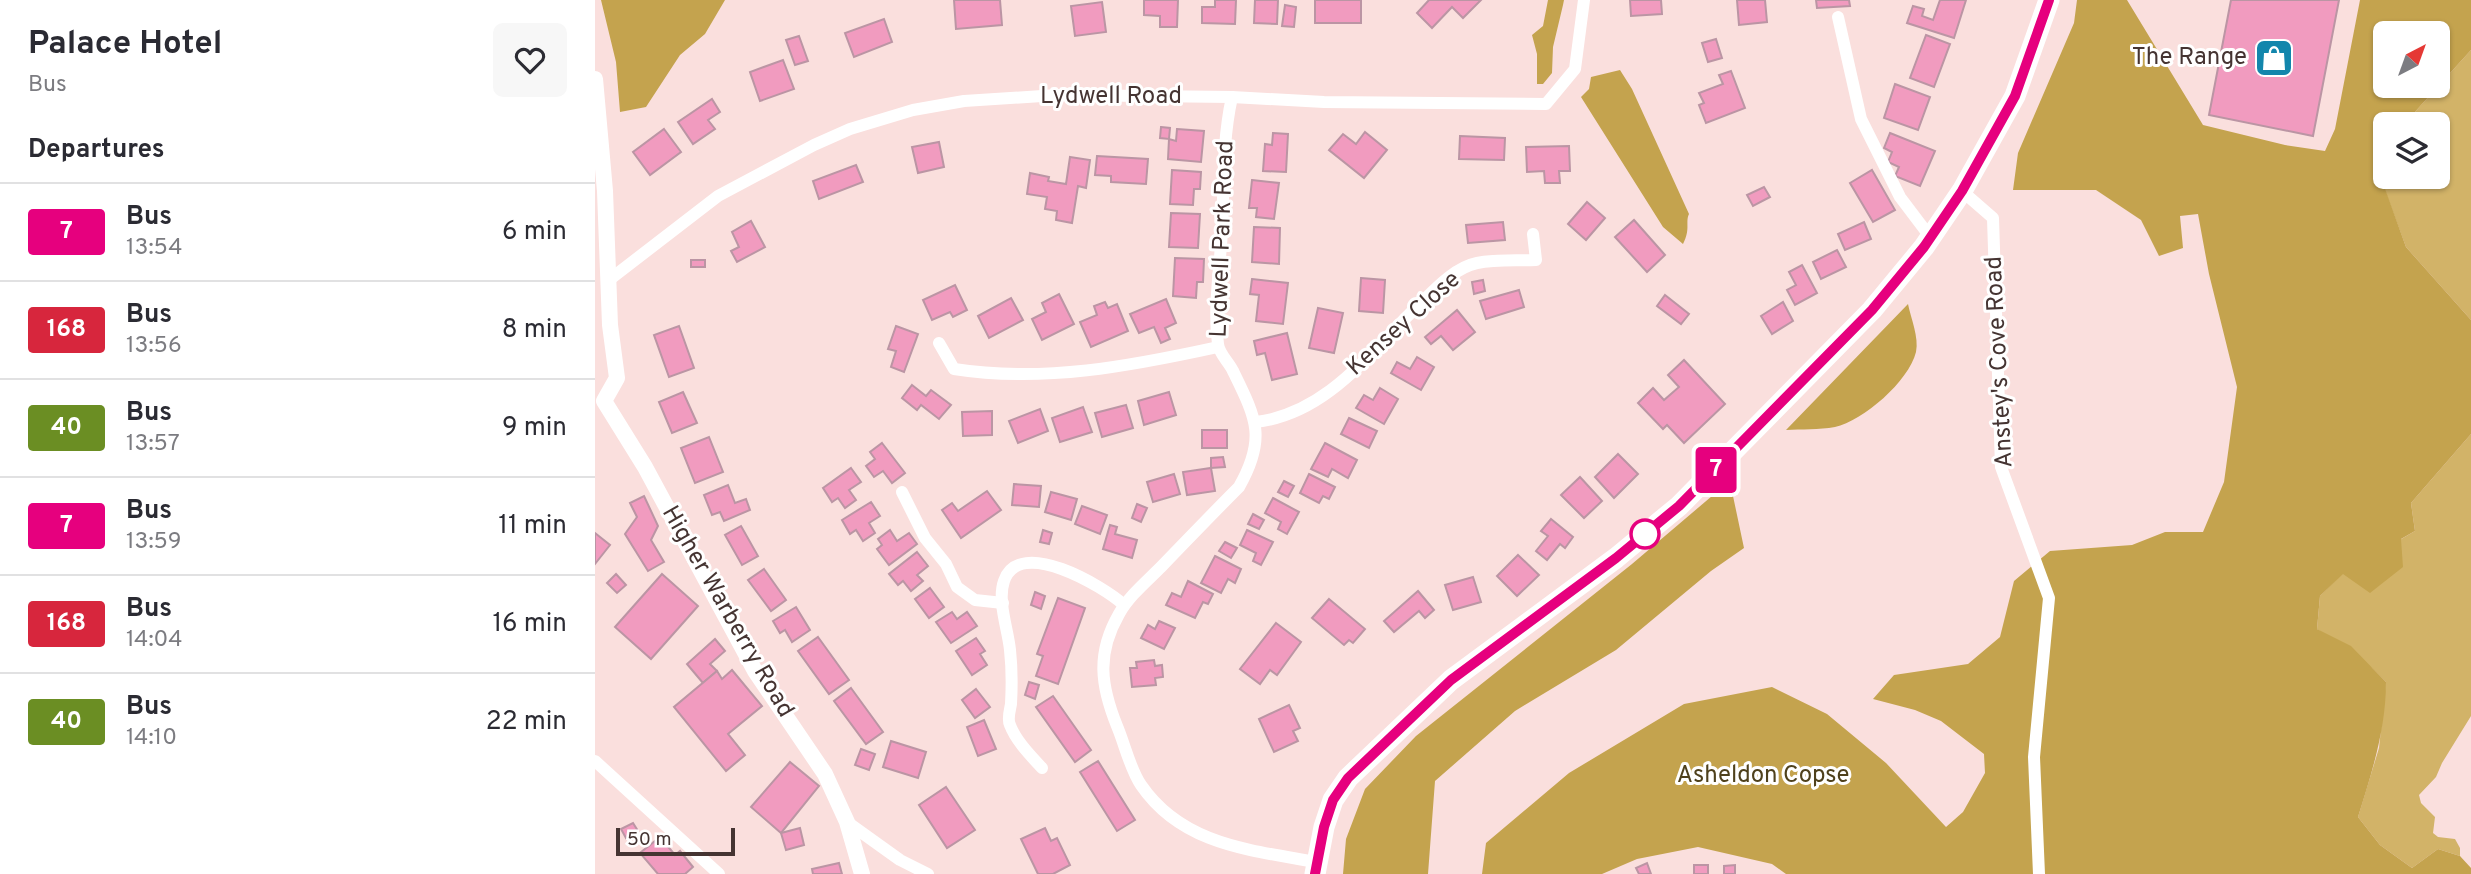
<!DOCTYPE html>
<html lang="en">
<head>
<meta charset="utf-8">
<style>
  :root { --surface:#fff; --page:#f7f7f7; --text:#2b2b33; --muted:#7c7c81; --line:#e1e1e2 }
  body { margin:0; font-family:Overpass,sans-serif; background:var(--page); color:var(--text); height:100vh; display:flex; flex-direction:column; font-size:26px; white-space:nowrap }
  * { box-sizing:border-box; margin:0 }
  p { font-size:23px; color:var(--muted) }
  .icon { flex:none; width:38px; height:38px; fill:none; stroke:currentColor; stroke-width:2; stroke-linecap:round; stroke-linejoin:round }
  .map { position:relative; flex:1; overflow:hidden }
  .details { display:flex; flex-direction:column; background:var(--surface); width:595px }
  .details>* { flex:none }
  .badge { padding:0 14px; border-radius:5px; font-size:24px; line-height:46px }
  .needle { width:46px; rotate:41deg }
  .controls { position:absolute; left:1778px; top:21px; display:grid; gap:14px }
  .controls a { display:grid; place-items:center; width:77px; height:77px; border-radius:10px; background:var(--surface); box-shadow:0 2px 5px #0004; font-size:35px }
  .scale { position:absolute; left:21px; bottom:18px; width:119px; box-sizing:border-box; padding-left:7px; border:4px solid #453432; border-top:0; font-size:19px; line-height:24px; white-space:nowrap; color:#453432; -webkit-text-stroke:5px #fff; paint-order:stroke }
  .map>.badge { position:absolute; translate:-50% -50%; box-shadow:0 0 0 4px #fff }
  h2 { padding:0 28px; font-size:26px; line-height:63px }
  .round { display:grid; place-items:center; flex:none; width:74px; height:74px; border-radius:10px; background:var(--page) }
  .headline { display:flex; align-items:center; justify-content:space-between; height:119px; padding:0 28px }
  h1 { font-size:33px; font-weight:700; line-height:52px }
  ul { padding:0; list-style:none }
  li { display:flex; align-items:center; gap:21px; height:98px; padding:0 28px; border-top:2px solid var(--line) }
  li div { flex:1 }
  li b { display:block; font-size:26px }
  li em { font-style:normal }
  li .badge { min-width:77px; font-weight:700; text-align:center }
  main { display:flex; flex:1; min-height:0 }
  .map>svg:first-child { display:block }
  .green { fill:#d2b368 }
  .forest { fill:#c4a34e; fill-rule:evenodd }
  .building { fill:#f19bbf; stroke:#bb95a4; stroke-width:2 }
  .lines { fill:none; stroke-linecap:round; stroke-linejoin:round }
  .minor { stroke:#fff; stroke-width:12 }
  .tertiary { stroke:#fff; stroke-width:16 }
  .primary { stroke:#fff; stroke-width:21 }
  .line-casing { stroke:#fff; stroke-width:16 }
  .line { stroke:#e6007e; stroke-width:10 }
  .stop-dot { fill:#fff; stroke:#e6007e; stroke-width:3.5 }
  .labels { text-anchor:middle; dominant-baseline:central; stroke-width:6; stroke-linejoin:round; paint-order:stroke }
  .poi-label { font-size:24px; fill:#453432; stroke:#fff; text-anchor:end }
  .street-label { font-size:24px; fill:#453432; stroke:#fff }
  .park-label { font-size:24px; fill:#4f411c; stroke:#fff }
</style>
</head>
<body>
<main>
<section class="details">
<div class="headline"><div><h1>Palace Hotel</h1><p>Bus</p></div><a class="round"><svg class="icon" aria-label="heart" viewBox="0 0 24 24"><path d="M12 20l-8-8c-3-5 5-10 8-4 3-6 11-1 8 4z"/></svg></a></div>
<h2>Departures</h2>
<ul>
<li><span class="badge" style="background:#e6007e;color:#fff">7</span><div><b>Bus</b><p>13:54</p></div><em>6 min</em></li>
<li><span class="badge" style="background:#d7263d;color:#fff">168</span><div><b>Bus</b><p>13:56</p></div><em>8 min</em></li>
<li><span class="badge" style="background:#6b8e23;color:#fff">40</span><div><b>Bus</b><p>13:57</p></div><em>9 min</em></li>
<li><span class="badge" style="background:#e6007e;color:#fff">7</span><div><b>Bus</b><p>13:59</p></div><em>11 min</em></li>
<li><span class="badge" style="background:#d7263d;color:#fff">168</span><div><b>Bus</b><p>14:04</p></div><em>16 min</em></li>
<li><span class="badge" style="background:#6b8e23;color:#fff">40</span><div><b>Bus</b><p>14:10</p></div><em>22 min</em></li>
</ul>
</section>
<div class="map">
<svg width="1876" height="874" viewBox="0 0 1876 874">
  <rect width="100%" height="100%" fill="#fadfdd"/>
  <!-- green -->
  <g class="green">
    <polygon points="1876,50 1876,320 1811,247 1778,158 1790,145 1790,177 1843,177 1843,124 1809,124"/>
    <polygon points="1876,434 1876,716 1847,763 1841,777 1824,795 1826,803 1840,817 1838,833 1843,837 1860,839 1865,848 1865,856 1843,849 1817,868 1785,845 1763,817 1784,748 1791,682 1777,668 1722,629 1725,596 1748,573 1820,531 1816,503"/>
  </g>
  <!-- forest -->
  <g class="forest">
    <polygon points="6,0 130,0 110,34 85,55 51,107 25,112 21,62"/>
    <polygon points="953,0 969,0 968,5 958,47 957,73 948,84 942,84 942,54 937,35 948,26"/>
    <path d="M1482,0H1532L1608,125L1690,145L1730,151L1740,129L1765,0H1876V50L1809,124H1790V145L1779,158L1811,247L1876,320V434L1816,503L1820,531L1806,539L1808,567L1775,593L1748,574L1725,596L1722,629L1756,646L1791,682C1791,729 1777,772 1763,817L1785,845L1817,868L1843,849L1865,856L1876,868V874H1191L1177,864L1103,847L1042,859L1007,874H887L891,843L974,773L1089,704L1177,687L1232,714L1291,763L1351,827L1368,812L1390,773L1389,754L1346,721L1320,710L1278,699L1299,675L1373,664L1405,637L1419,581L1455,551L1537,545L1570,532H1608L1629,482L1642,387L1614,274L1603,214L1585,216L1588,248L1564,256L1546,220L1501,190H1418L1423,153L1479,23ZM1790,33H1843V86H1790Z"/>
    <path d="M1025,70L1037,89L1094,214C1090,222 1096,229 1088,244L1068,227L986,97L994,89L996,77Z"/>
    <path d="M1313,304C1316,319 1324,337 1321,352C1314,381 1268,421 1240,427C1224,430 1206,429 1191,430Z"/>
    <polygon points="1117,496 1138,496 1149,548 1116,571 1021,650 920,711 840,781 833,874 748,874 751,839 770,789 821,736 1037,564"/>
  </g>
  <!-- building -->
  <g class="building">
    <polygon points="359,0 405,0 407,25 361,29"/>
    <polygon points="549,0 583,0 582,27 565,27 565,16 549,15"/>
    <polygon points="620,0 641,0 640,24 607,23 607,7 620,7"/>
    <polygon points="660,0 683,0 682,24 659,23"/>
    <rect x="720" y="0" width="46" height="23"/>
    <polygon points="834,0 886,0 868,18 857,7 837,28 822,13"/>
    <polygon points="1035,0 1066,0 1067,14 1036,16"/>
    <polygon points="1142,0 1170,0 1172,22 1144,25"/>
    <polygon points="1221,0 1254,0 1255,6 1222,8"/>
    <polygon points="1345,0 1371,0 1359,38 1312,23 1318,6 1329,9 1327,16 1338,20"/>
    <polygon points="1636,0 1744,0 1718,136 1614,115"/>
    <polygon points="507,2 511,32 480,36 476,6"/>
    <polygon points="690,5 701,7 699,27 687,26"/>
    <polygon points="289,19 297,42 259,57 250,33"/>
    <polygon points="1331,35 1355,44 1339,87 1315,78"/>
    <polygon points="204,36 213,61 200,65 191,40"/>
    <polygon points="1121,39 1127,58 1113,62 1107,43"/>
    <polygon points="188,60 199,89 165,101 155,72"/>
    <polygon points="1136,71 1150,108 1111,123 1104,105 1109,103 1104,93 1128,84 1124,75"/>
    <polygon points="1300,84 1335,97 1323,130 1289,118"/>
    <polygon points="117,99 125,112 113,120 120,129 98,144 83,122"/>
    <polygon points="566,127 575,128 574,139 565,138"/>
    <polygon points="69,129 86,152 55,175 38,152"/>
    <polygon points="582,129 609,131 606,162 573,159 574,139 581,141"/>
    <polygon points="770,132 792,150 769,178 734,150 748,134 761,144"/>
    <polygon points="678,133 693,134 691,172 668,171 670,144 677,145"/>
    <polygon points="1295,133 1340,151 1325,186 1300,176 1304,167 1293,162 1297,152 1289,148"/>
    <polygon points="865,136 910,138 909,160 864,159"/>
    <polygon points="344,142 349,167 323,173 317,147"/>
    <polygon points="974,146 975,171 964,171 965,183 950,183 949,171 932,172 931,147"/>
    <polygon points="502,156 553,159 551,184 516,182 516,176 500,175"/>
    <polygon points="475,157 495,160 491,188 483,186 477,223 461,220 462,211 450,209 452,197 432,194 435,173 454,177 453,181 471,184"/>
    <polygon points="261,165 268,182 224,199 218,181"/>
    <polygon points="577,170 606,172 605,189 599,189 598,205 575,204"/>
    <polygon points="1277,170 1300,210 1278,222 1255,183"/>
    <polygon points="657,180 684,183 679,219 661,217 662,208 654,208"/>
    <polygon points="1169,187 1175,197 1158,206 1152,195"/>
    <polygon points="992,202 1010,218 991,240 973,224"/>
    <polygon points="576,213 605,214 603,248 574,247"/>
    <polygon points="1039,220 1070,255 1052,272 1020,237"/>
    <polygon points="156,221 170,247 142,262 136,251 144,247 137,232"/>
    <polygon points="908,222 910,240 873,243 871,225"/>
    <polygon points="1269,222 1276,239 1250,250 1243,234"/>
    <polygon points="659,227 685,228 684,264 657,262"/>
    <polygon points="1242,250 1251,267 1226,279 1218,262"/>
    <polygon points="580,258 609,259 608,282 602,282 601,298 578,296"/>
    <rect x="96" y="260" width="14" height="7"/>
    <polygon points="1207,265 1222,293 1200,305 1192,290 1201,285 1194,272"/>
    <polygon points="766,278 790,280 788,313 764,311"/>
    <polygon points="657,279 693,283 688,324 661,321 664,295 655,294"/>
    <polygon points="888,280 890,291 879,294 877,282"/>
    <polygon points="360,285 372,310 358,317 355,312 337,320 328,300"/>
    <polygon points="924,290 929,307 891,319 885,301"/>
    <polygon points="464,294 479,324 447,340 437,319 451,312 447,303"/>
    <polygon points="1070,295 1094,314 1086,324 1062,306"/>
    <polygon points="416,298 428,320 394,338 383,316"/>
    <polygon points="571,299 581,323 570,328 575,339 566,343 559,327 544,333 535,314"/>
    <polygon points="510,302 513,308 522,304 533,331 496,347 485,322 502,315 499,306"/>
    <polygon points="1188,302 1198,321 1177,334 1166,316"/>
    <polygon points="723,308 748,313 739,353 714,348"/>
    <polygon points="862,310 880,332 858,350 846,336 836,344 830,337"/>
    <polygon points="84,326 99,368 74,377 59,335"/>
    <polygon points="301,326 323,334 309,372 296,367 301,351 293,349"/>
    <polygon points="692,333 702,374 677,380 670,353 662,355 659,341"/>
    <polygon points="822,357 839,367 826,390 796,373 802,362 815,369"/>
    <polygon points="1089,360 1130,404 1089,443 1072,425 1068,429 1043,403 1058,388 1069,400 1084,387 1073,375"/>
    <polygon points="317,385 331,396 336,390 356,405 344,419 326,405 322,410 307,398"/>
    <polygon points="785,388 803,399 789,424 761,408 769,395 778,400"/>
    <polygon points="88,392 102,423 77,433 64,402"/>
    <polygon points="574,392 581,415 549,425 543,401"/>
    <polygon points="531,405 538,428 507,437 500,413"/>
    <polygon points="488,407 497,432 465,442 457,418"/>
    <polygon points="445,409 453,431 423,443 414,421"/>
    <polygon points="397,411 397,435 368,436 367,412"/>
    <polygon points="754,418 782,431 774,448 746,434"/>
    <rect x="607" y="430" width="25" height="18"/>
    <polygon points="114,437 128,472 100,483 86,448"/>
    <polygon points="287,443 310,473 297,483 288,471 279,477 271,466 280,459 275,452"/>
    <polygon points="730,443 762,460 753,478 737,469 733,477 716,469"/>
    <polygon points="1023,454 1043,474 1019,498 1000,477"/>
    <polygon points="628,457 630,467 616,468 616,458"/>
    <polygon points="256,468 266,482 254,490 261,500 250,508 243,498 237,502 228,488"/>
    <polygon points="616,468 620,491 592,495 588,472"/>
    <polygon points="579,474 585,494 558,502 552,482"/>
    <polygon points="714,474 740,487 734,499 728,496 724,503 705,493"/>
    <polygon points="985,477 1007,501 989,518 966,495"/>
    <polygon points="689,481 699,486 693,497 683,492"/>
    <polygon points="419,484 446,486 444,507 417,505"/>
    <polygon points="133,485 140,503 151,499 155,510 129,521 125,512 117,515 109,495"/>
    <polygon points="392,491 406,510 366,538 347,510 357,503 363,511"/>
    <polygon points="456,492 482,499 476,520 450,512"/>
    <polygon points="49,496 63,526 56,540 69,562 53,571 30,534 42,517 35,503"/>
    <polygon points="678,498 704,512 692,534 683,529 686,522 670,513"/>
    <polygon points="276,502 285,516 274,523 280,533 268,541 261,530 255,534 247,520"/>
    <polygon points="542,504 552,508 546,522 537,518"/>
    <polygon points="487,506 512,515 505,534 480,524"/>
    <polygon points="658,514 669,520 664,529 653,524"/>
    <polygon points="956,519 978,537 970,548 965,544 952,560 941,551 953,536 946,531"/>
    <polygon points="515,525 522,527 520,534 542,540 537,558 508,549"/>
    <polygon points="146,526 163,556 147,565 130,535"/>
    <polygon points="295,530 302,541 314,533 322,544 294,565 282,549 287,545 283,539"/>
    <polygon points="448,530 457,533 454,544 445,542"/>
    <polygon points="652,530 678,542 666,565 658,561 661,553 645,545"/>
    <polygon points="0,533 15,545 0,564"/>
    <polygon points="630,542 642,548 636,558 624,551"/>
    <polygon points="322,552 333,566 322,575 328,581 316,591 308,581 303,585 294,574"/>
    <polygon points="923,555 944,575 922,596 902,576"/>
    <polygon points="620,556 646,569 640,583 633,579 626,593 606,583"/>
    <polygon points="169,569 191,600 176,611 153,580"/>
    <polygon points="21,574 31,585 22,593 12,583"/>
    <polygon points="67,574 103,606 56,659 20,627"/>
    <polygon points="878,577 886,602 858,610 850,585"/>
    <polygon points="593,581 618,594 613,604 608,602 600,618 571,605 577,593 586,597"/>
    <polygon points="335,588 349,607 334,618 320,599"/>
    <polygon points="823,591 839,610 830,618 824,611 799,632 789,621"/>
    <polygon points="440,592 450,596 446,609 436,605"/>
    <polygon points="463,598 490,608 463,684 441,676 448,656 442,654"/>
    <polygon points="734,599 770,629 758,643 754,640 749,645 717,618"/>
    <polygon points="201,607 215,630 197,642 190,630 185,633 178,621"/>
    <polygon points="357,612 362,619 372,612 382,626 356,643 341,622"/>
    <polygon points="564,621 580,628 569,649 546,638 553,625 560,629"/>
    <polygon points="681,623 706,642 682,675 675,670 665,684 645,669"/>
    <polygon points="223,637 254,680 234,694 203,651"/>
    <polygon points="381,638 390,651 385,654 392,665 377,675 361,651"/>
    <polygon points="120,639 130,651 115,664 122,671 108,683 92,664"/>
    <polygon points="559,660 560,666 567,665 568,677 560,678 561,685 537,687 535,668 542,668 541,662"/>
    <polygon points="137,670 167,706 133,734 150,755 131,771 79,707 122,671 127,679"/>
    <polygon points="434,682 444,685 440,699 430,695"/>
    <polygon points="256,688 288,732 271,744 239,701"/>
    <polygon points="381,689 395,707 380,718 367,700"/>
    <polygon points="458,696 496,750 480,762 441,707"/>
    <polygon points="694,705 705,728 698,731 703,741 679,752 664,719"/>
    <polygon points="389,720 401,749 383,756 372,727"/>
    <polygon points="296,741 331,752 323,778 288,767"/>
    <polygon points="266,749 280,754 274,770 260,765"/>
    <polygon points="503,761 540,820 522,831 485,772"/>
    <polygon points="195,762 224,786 186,833 156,807"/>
    <polygon points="351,787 380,830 352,848 324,805"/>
    <polygon points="38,823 43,831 31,838 26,829"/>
    <polygon points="205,828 209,845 191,850 186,833"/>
    <polygon points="450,828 456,841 462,838 475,865 458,874 443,874 426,839"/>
    <polygon points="65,837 80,855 85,851 98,867 90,874 63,874 45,853"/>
    <polygon points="244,863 247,874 218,874 217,869"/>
    <polygon points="1052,863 1056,874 1044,874 1041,868"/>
    <rect x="1099" y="865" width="14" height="9"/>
    <polygon points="1140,865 1140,874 1129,874 1129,866"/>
  </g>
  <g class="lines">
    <!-- minor -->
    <g class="minor">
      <polyline points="1243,17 1266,119 1305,197 1336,238"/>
      <path d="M637,97C627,142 629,186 627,231C625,268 618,307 623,344C624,354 634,362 638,371C661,418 672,438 644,487C618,513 592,540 566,567C551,582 534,596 524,614C501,654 506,686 522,726C530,745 535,769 546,785C587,845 655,850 721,862"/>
      <polyline points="1367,191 1398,218 1406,467 1454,598 1439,757 1444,874"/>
      <polyline points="14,280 123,196 219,145 255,129 318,110 369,101 462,95 637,97 729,102 951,104 980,69 989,0"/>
      <path d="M344,343L359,369C448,383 536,366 623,347"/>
      <path d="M661,422C736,413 779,346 830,299C844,285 862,267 882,263C901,259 922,261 941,260L938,234"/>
      <polyline points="307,492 330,538 351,564 362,587 380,600 408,603"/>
      <polyline points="0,761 124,874"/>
      <path d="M447,768C436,756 421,741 415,725C412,719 415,710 416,704C417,686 417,668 415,650C413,629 402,601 409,581C424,536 508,586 529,605"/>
      <polyline points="252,822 305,860 333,874"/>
    </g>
    <!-- tertiary -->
    <polyline class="tertiary" points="0,79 10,191 15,325 22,378 9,401 50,467 160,671 230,774 252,822 267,874"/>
    <!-- primary -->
    <polyline class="primary" points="720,874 729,827 738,800 753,778 856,680 1021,558 1084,506 1277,310 1329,247 1367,191 1420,96 1454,0"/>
  </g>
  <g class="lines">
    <defs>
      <polyline id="line" points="720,874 729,827 738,800 753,778 856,680 1021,558 1084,506 1277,310 1329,247 1367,191 1420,96 1454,0"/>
    </defs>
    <!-- line casing -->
    <use href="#line" class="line-casing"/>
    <!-- line -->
    <use href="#line" class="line"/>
  </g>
  <!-- icons -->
  <defs>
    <symbol id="shop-square" viewBox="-11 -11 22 22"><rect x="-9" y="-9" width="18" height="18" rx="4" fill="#1386ac" stroke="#fff"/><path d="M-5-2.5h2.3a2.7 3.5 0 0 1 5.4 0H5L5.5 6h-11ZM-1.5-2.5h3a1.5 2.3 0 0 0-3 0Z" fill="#fff"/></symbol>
  </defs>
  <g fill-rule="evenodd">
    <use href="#shop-square" x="1657" y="36" width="44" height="44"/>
  </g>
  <!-- markers -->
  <circle class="stop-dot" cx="1050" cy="534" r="14"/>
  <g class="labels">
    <!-- poi labels -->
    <g class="poi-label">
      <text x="1652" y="58">The Range</text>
    </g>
    <!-- street labels -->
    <g class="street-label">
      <text x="516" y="97">Lydwell Road</text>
      <text transform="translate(628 239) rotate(-88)">Lydwell Park Road</text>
      <text transform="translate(809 324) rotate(-42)">Kensey Close</text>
      <text transform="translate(1405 362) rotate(-93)">Anstey's Cove Road</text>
      <text transform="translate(132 612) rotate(60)">Higher Warberry Road</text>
    </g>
    <!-- park labels -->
    <g class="park-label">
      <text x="1168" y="776">Asheldon Copse</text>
    </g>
  </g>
</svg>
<div class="controls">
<a><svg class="needle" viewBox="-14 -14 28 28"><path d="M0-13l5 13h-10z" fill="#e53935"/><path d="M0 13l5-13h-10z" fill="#7c7c81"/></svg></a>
<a><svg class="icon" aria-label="layers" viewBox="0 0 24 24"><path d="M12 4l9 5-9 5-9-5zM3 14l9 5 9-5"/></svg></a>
</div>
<div class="scale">50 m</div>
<b class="badge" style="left:1121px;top:470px;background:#e6007e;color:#fff">7</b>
</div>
</main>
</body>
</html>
